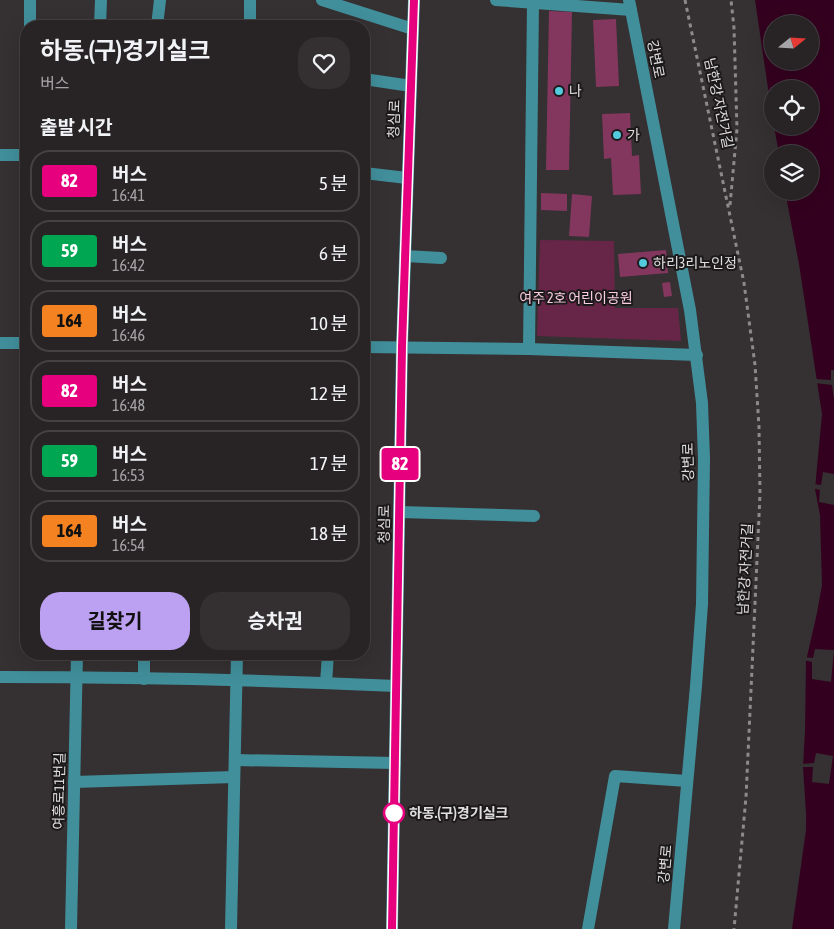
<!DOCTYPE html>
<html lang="ko">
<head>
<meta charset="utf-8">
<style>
  :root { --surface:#282426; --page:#343032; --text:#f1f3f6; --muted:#a5a4a7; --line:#444143; --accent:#bca0f2 }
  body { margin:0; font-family:"Asap Condensed","Noto Sans KR",sans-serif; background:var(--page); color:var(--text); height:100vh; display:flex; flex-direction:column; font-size:19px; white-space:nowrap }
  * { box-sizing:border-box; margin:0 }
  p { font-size:16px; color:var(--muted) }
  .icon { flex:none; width:28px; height:28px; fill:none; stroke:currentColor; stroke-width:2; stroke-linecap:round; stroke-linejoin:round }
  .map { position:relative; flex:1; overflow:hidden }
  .panel { position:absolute; left:20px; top:20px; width:350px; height:640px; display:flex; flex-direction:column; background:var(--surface); border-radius:20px; box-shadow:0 5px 20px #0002,0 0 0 1px var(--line) }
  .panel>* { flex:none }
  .badge { padding:0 10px; border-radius:4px; font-size:18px; line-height:32px }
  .needle { width:32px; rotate:72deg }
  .tools { position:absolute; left:764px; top:15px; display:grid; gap:10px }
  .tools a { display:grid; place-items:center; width:55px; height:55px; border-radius:50%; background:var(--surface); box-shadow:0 5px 20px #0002,0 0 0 1px var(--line); font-size:25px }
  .map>.badge { position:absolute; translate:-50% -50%; box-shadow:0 0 0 2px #fff }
  h2 { padding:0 20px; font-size:19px; line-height:45px }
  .round { display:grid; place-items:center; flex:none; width:52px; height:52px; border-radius:20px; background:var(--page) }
  .headline { display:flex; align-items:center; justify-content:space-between; height:85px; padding:0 20px }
  h1 { font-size:24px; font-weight:700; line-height:38px }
  .button { display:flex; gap:10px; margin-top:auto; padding:10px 20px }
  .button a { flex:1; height:58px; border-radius:20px; background:var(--accent); color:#111; font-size:20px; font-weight:700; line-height:58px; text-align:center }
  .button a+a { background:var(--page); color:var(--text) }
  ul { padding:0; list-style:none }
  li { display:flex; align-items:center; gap:15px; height:62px; margin:0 10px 8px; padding:0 10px; border:2px solid var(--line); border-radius:20px }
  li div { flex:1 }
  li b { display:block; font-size:19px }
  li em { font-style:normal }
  li .badge { min-width:55px; font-weight:700; text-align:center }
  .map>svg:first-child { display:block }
  .green { fill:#672648 }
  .water { fill:#34001f; fill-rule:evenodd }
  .pier { fill:#353032 }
  .building { fill:#83375e }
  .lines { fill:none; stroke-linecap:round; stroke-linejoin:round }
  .path { stroke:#8e8a8b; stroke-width:3; stroke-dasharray:4 4; stroke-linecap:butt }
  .minor { stroke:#418f9b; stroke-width:12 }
  .line-casing { stroke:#fff; stroke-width:11 }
  .line { stroke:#e6007e; stroke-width:8 }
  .poi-dot { fill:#54cadd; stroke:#1b191a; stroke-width:2 }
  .stop-dot { fill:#fff; stroke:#e6007e; stroke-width:2.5 }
  .labels { text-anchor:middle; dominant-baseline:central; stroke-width:4; stroke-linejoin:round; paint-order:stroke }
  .street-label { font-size:14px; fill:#e1dedf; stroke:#1b191a }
  .poi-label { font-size:14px; fill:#e1dedf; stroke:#1b191a; text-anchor:start }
  .park-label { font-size:14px; fill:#facce0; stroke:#1b191a }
  .stop-label { font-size:14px; font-weight:bold; fill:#e1dedf; stroke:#1b191a; text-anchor:start }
</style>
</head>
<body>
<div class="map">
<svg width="834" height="929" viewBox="0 0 834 929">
  <rect width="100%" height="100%" fill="#353032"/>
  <!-- green -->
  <polygon class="green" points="540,240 614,241 615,308 678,308 681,341 537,336"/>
  <!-- water -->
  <path class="water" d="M755,0H834V929H792L806,830V813L803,767L805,731L806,661L817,613L822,585L820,515L815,489L822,414L799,264L785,191H810V154H779L774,126H810V89H772V115ZM772,24H810V61H772Z"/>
  <!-- pier -->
  <g class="pier">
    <polygon points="831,370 834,370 834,400 832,385 815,383 815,379 831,380"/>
    <polygon points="823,472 834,474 834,505 819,502 820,490 812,488 812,484 821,485"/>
    <polygon points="815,649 834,650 831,682 812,679 812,662 804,660 804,657 813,658"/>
    <polygon points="816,753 833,756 829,784 812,782 813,767 800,767 801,764 814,763"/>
  </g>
  <!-- building -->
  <g class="building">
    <polygon points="549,11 572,12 569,170 546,170"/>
    <polygon points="616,19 619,86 596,87 593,20"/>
    <polygon points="630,113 632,156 639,155 641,194 613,195 611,158 604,159 602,114"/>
    <polygon points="541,193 567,194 567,211 541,210"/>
    <polygon points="572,194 592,196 589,237 569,236"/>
    <polygon points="666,250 668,273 620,277 618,254"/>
    <polygon points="670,282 672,296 664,297 662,283"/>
  </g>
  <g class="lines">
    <!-- path -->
    <g class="path">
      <polyline points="685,0 744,283 755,365 759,427 760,494 753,647 746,797 734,929"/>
      <polyline points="730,205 737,129 734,28 731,0"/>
    </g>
    <!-- minor -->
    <g class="minor">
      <polyline points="322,0 413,29"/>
      <polyline points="496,0 631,10"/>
      <polyline points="629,0 690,310 702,403 704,459 702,604 696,686 674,929"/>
      <polyline points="30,26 30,0"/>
      <polyline points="100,26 101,0"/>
      <polyline points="157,26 160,0"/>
      <polyline points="250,26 250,0"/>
      <polyline points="364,79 411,86"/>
      <polyline points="0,155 26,155"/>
      <polyline points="364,173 407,178"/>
      <polyline points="405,256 441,258"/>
      <polyline points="0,343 26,343"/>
      <polyline points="364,347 529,349 697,355"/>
      <polyline points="529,349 533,3"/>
      <polyline points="400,512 534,516"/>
      <path d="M0,677C132,677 264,680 396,686"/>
      <polyline points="144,679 144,654"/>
      <polyline points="326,683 328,654"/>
      <polyline points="235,760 395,763"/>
      <polyline points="74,782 234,777"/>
      <polyline points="71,929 77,654"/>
      <polyline points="231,929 237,654"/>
      <polyline points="392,929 402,346 414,0"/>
      <polyline points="588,929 615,776 687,781"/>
    </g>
  </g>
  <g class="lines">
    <defs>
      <polyline id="line" points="392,929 402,346 414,0"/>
    </defs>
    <!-- line casing -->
    <use href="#line" class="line-casing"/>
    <!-- line -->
    <use href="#line" class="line"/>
  </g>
  <!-- markers -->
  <g class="poi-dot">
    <circle cx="559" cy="91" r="5"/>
    <circle cx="617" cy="135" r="5"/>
    <circle cx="643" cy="263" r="5"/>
  </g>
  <circle class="stop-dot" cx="394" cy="813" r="10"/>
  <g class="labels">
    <!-- street labels -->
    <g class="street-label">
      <text transform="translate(656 59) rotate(79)">강변로</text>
      <text transform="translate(719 103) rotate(78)">남한강 자전거길</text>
      <text transform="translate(394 119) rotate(-88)">청심로</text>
      <text transform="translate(688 462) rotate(-91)">강변로</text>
      <text transform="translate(384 524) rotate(-89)">청심로</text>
      <text transform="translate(745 569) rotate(-87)">남한강 자전거길</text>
      <text transform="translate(59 791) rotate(-89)">여흥로11번길</text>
      <text transform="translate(665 864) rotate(-85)">강변로</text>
    </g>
    <!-- poi labels -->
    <g class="poi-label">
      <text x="569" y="91">나</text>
      <text x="627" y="135">가</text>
      <text x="653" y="263">하리3리노인정</text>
    </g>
    <!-- park labels -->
    <g class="park-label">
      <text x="576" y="298">여주 2호 어린이공원</text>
    </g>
    <!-- stop labels -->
    <g class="stop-label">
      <text x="409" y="813">하동.(구)경기실크</text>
    </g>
  </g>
</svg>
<div class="tools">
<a><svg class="needle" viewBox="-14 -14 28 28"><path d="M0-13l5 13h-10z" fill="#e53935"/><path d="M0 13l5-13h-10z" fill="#a5a4a7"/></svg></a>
<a><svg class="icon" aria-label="locate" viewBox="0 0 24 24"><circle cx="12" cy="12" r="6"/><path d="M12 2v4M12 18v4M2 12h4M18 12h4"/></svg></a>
<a><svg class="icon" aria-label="layers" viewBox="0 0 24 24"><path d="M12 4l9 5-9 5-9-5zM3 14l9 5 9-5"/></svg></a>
</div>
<b class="badge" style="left:400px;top:464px;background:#e6007e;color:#fff">82</b>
<section class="panel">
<div class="headline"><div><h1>하동.(구)경기실크</h1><p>버스</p></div><a class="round"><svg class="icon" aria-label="heart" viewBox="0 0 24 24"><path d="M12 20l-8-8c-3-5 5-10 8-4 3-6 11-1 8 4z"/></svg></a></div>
<h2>출발 시간</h2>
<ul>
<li><span class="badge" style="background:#e6007e;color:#fff">82</span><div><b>버스</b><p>16:41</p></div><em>5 분</em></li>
<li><span class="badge" style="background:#00a651;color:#fff">59</span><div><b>버스</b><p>16:42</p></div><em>6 분</em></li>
<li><span class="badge" style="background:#f58220;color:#111">164</span><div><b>버스</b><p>16:46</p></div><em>10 분</em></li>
<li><span class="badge" style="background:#e6007e;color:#fff">82</span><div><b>버스</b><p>16:48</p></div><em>12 분</em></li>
<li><span class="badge" style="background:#00a651;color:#fff">59</span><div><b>버스</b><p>16:53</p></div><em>17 분</em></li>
<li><span class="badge" style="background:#f58220;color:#111">164</span><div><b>버스</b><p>16:54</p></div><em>18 분</em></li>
</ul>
<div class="button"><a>길찾기</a><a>승차권</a></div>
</section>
</div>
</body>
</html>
